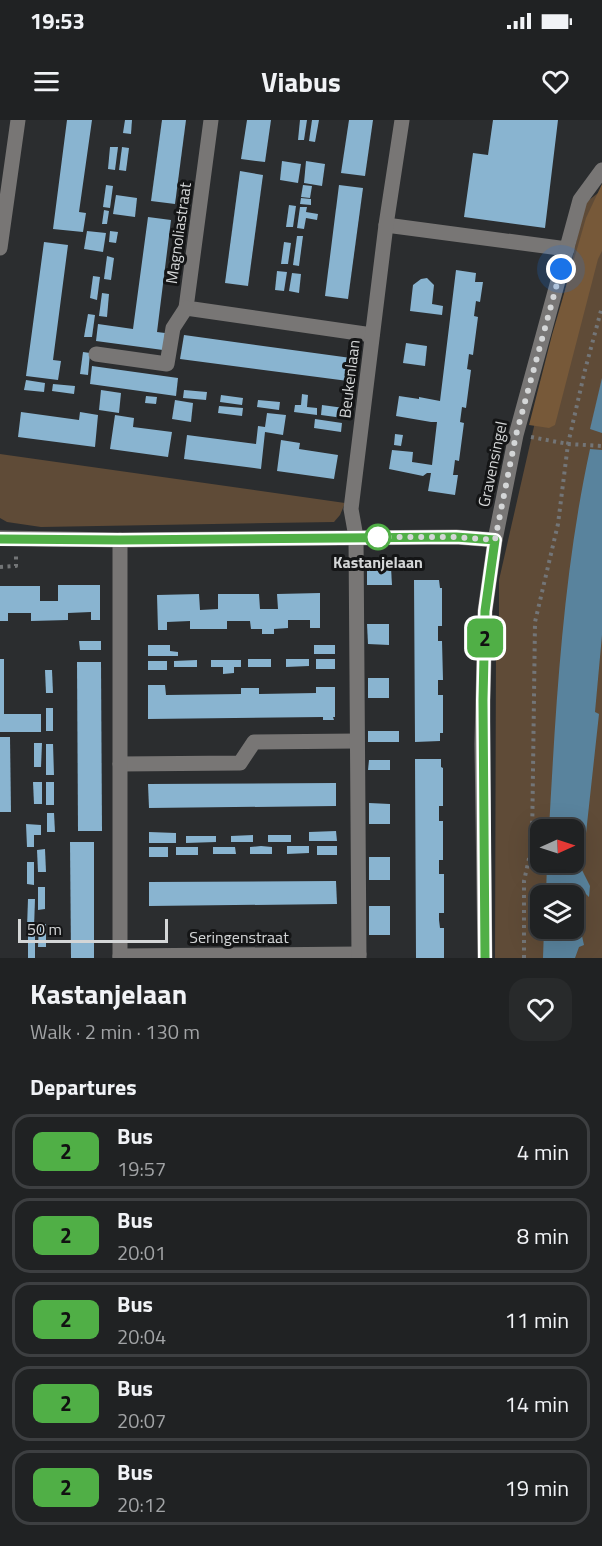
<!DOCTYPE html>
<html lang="en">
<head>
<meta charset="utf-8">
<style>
  :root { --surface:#202223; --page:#282a2b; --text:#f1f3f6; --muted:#a2a4a6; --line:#3d3f41 }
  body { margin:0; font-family:"Titillium Web",sans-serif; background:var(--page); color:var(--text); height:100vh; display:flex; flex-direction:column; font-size:22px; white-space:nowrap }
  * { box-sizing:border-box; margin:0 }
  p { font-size:20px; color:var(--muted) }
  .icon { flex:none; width:33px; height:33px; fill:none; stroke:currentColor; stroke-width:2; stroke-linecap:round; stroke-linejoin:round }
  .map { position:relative; height:838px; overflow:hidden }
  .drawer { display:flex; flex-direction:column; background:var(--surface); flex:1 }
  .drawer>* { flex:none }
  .badge { padding:0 12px; border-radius:9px; font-size:21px; line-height:39px }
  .needle { width:39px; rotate:87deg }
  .buttons { position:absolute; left:530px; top:699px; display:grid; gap:12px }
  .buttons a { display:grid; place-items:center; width:54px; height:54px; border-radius:12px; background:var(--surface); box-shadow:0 6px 24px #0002,0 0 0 2px var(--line); font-size:30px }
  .scale { position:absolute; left:18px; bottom:15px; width:150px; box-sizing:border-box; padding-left:6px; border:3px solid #d4d6d7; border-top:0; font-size:16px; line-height:21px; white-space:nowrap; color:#d4d6d7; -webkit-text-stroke:4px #141516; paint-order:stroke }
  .you { position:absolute; width:30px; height:30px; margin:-15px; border:4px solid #fff; border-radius:50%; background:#1a73e8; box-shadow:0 0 0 9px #1a73e833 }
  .map>.badge { position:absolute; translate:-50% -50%; box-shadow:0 0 0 3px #fff }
  h2 { padding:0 30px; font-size:22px; line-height:54px }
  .round { display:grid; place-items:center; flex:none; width:63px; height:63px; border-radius:18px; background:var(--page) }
  .headline { display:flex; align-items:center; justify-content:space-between; height:102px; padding:0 30px }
  h1 { font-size:28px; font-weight:700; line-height:45px }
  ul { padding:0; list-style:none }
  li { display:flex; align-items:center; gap:18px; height:75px; margin:0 12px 9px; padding:0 18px; border:3px solid var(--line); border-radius:18px }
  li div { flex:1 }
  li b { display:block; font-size:22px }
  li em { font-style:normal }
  li .badge { min-width:66px; font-weight:700; text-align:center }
  .status { display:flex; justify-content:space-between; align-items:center; height:42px; padding:0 30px; background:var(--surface); direction:ltr }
  .status svg { height:16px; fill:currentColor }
  header { display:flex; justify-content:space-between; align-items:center; height:78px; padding:0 30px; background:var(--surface); font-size:27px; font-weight:700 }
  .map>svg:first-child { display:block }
  .green { fill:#5f4b37; fill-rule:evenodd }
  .forest { fill:#775939 }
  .water { fill:#59839d }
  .building { fill:#89b4d0 }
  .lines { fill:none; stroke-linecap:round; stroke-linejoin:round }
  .path { stroke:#737577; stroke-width:4; stroke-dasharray:3 4.5; stroke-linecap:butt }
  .minor { stroke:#787675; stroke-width:15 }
  .line-casing { stroke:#fff; stroke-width:14 }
  .line { stroke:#50af46; stroke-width:9 }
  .walk { stroke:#d4d6d7; stroke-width:6; stroke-dasharray:0 10.8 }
  .stop-dot { fill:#fff; stroke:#50af46; stroke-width:3 }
  .labels { text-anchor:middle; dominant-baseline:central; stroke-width:6; stroke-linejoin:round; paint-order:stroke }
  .street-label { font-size:16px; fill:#d4d6d7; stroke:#141516 }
  .stop-label { font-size:16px; font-weight:bold; fill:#d4d6d7; stroke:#141516 }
</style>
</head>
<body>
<div class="status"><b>19:53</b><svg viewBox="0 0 49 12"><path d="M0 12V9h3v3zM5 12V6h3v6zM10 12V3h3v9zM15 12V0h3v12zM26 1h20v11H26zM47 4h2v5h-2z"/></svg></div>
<header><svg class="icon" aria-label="menu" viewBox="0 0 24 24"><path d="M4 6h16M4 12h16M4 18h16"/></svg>Viabus<svg class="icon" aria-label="heart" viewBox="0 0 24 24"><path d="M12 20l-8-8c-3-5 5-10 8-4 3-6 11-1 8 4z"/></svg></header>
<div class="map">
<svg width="602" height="838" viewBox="0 0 602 838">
  <rect width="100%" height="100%" fill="#2b2d2f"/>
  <!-- green -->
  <g class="green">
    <path d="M602,70V838H495L496,523L499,522V460L585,83ZM540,710H573V742H540ZM540,776H573V808H540Z"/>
    <polygon points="0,334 345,383 340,395 334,402 41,407 7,402 0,398"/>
  </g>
  <!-- forest -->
  <polygon class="forest" points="602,64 602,131 598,139 555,305 549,308 529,305 552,215 586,98"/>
  <!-- water -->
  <g class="water">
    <polygon points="602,258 602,313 590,309"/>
    <path d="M590,329L602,330V515L595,592L599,594L582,750L590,766L589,777L584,772L580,781L577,814L582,816L584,825L579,827L575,838H543L544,809L573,808V776L546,775L547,743L573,742V710L549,709C556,583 563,453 590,329Z"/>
  </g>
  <!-- building -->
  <g class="building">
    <polygon points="67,0 92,0 79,92 86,93 83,112 53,109"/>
    <polygon points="125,0 132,0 131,14 123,13"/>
    <polygon points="162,0 186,0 175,84 151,81"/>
    <polygon points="247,0 271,0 265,42 241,39"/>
    <polygon points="300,0 307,0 304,20 298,20"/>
    <polygon points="312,0 319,0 315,22 309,21"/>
    <polygon points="349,0 373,0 365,56 341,53"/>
    <polygon points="493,0 558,0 545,108 464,97 473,33 488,35"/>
    <polygon points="110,27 118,27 115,50 108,49"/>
    <polygon points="122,27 129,28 126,51 119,50"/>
    <polygon points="282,41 301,44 298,63 280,60"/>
    <polygon points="306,41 325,44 322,66 304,63"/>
    <polygon points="240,51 263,55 248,166 225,163"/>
    <polygon points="106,65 113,66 110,88 103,87"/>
    <polygon points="303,65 312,66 310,78 301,77"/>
    <polygon points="339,65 363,68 348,179 325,176"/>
    <polygon points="116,75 137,78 135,97 113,94"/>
    <polygon points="301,78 311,79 311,85 300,84"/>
    <polygon points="289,85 296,86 293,107 286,107"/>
    <polygon points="300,87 307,87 306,92 318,94 317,100 306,98 304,109 297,108"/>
    <polygon points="104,90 109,91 107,104 102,104"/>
    <polygon points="148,97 171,100 157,212 165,213 163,230 96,221 98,204 133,209"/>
    <polygon points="87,111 106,113 103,132 84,129"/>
    <polygon points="110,111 118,112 116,123 109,122"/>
    <polygon points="297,116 303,116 299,146 293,145"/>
    <polygon points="44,122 68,125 53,240 61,241 58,260 26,256"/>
    <polygon points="284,122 291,123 288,144 281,144"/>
    <polygon points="107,136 114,138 111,160 104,159"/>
    <polygon points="456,150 476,153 475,162 483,162 480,182 476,181 474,196 478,197 473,235 469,234 468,242 467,249 471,250 466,288 462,287 460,302 464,303 459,341 455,340 454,348 453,355 458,355 455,375 428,371 431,353 427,353 423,356 389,349 392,330 413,332 412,342 432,345 437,302 431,302 396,296 399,276 419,279 419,277 440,281"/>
    <polygon points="277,151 287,152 284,171 275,170"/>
    <polygon points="292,153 301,154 299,173 289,171"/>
    <polygon points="93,156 100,157 97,180 90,178"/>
    <polygon points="427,158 434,165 432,184 443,186 442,195 410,191 413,165 421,159"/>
    <polygon points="102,173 109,174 107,197 99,196"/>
    <polygon points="88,194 95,195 92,217 84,217"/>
    <polygon points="184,215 351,238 348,261 180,239"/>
    <polygon points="406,223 427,226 425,246 403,243"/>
    <polygon points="83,232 90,233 88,255 80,254"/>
    <polygon points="92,246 178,258 176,276 90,264"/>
    <polygon points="26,260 45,263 44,272 24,270"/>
    <polygon points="53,264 75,266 74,274 52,271"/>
    <polygon points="101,270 121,273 119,293 99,290"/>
    <polygon points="184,270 207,272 206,280 183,278"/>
    <polygon points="302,274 308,275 307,287 317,288 317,295 294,292 295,285 301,285"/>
    <polygon points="221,275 243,278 242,285 220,282"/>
    <polygon points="146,276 157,277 156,284 145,283"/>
    <polygon points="175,280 193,283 191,302 172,299"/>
    <polygon points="258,280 280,282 279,290 257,287"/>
    <polygon points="322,285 344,288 343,298 321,295"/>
    <polygon points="219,286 243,288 242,296 218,293"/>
    <polygon points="21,292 79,300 80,292 98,295 95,327 18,317"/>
    <polygon points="267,293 286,295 283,315 265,312 261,349 184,339 187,315 256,324 258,306 265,307"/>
    <polygon points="115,295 134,298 133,307 172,312 168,337 110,329"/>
    <polygon points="315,299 342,303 341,312 314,308"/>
    <polygon points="395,314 403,315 401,326 394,325"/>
    <polygon points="281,320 300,323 299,329 338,335 334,359 277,351"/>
    <polygon points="391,448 392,465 367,465 367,449"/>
    <polygon points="414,460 439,460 440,468 442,468 442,506 438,506 438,521 442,521 443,560 438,560 438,575 443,575 443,613 440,613 440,621 415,622"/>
    <polygon points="58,465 100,465 100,500 91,500 91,492 68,493 68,500 31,501 31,493 8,493 8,501 0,501 0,466 40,466 40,481 58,481"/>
    <polygon points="320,473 320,508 310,508 310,500 288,500 288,508 274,509 274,514 262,514 262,509 251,509 250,501 227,501 227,509 190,509 190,501 167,502 167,510 158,510 157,475 199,474 200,490 218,489 218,474 259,474 260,489 278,489 277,474"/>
    <polygon points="367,504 389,504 389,525 368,524"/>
    <polygon points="79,521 101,521 101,530 80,530"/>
    <polygon points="148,525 170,525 170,531 178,532 178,536 148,536"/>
    <rect x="314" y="525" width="21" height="9"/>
    <polygon points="0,539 4,539 4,594 41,594 41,612 0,612"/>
    <rect x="248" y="539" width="23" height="8"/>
    <polygon points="286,539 309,539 309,546 286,547"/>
    <rect x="316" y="539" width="19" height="10"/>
    <polygon points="197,540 197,547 174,547 174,541"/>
    <polygon points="211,540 241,540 241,547 234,547 234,553 223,554 223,547 211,547"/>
    <rect x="148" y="541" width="19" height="9"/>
    <polygon points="77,542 101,542 102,711 78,711"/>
    <polygon points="45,550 52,550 53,573 46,573"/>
    <rect x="368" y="558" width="21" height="20"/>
    <polygon points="148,565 165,565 166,575 241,574 241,568 259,568 259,574 316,573 316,567 335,567 335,597 333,597 334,600 323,600 323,597 148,599"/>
    <rect x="46" y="588" width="7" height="23"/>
    <rect x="368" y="611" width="31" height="11"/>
    <polygon points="0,617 10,617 11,692 0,692"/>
    <polygon points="34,623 42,623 41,647 34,647"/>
    <polygon points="46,624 53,624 54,655 46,655"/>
    <polygon points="415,639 441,639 441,647 443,648 443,686 439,686 439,701 443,701 443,740 439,740 439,754 444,754 444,793 439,793 439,800 440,808 444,808 444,838 416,838"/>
    <polygon points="369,640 390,640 390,650 368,650"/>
    <polygon points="33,662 42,662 42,684 34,684"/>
    <rect x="46" y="662" width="8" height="23"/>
    <polygon points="336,663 336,686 149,688 148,664"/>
    <polygon points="369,683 390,684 390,704 369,704"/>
    <polygon points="47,693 54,693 55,712 47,712"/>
    <polygon points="26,704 41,705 41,715 34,715 34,727 27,727"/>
    <polygon points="336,711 337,721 309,721 309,712"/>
    <polygon points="149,712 176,713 176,723 149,723"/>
    <polygon points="253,715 253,722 231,722 231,716"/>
    <rect x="268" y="715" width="23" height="7"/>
    <polygon points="186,716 216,716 216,722 186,723"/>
    <polygon points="70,722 94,722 94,838 71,838"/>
    <polygon points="261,726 272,727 272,734 250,734 250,727"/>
    <polygon points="287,726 309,726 309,733 287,734"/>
    <rect x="317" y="726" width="20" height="9"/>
    <rect x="149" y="727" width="19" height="10"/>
    <rect x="176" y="727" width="22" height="8"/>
    <polygon points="213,727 235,727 236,734 213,734"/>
    <polygon points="45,729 46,752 38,752 37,730"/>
    <rect x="369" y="737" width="21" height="23"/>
    <polygon points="27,742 34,742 34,765 27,764"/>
    <polygon points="336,761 337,784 149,786 149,762"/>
    <polygon points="38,767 45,767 45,789 38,790"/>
    <polygon points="28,779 35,779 34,808 27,808"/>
    <rect x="369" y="786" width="21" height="29"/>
    <polygon points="39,804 46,804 46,827 38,827"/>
    <rect x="28" y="816" width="7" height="22"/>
  </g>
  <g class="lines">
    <!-- path -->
    <g class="path">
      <polyline points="531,317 568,324 602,326"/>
      <polyline points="0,447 16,446 16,435"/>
      <polyline points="524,838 524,761 532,725 535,502 558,404 568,324 585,250 602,187"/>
    </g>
    <!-- minor -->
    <g class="minor">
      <polyline points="211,0 186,188 372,215"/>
      <polyline points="386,105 567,129"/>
      <polyline points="0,128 18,0"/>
      <polyline points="96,234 167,244 173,208 186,188"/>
      <polyline points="0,418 120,420 456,417 495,420"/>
      <polyline points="120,644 240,643 254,622 357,621"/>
      <polyline points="120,836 359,834"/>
      <polyline points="120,838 120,420"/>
      <polyline points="359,838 356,417 351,389 386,105 402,0"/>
      <polyline points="485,838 482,624 485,491 495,420 516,315 580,80 602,50"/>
    </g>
  </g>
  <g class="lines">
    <defs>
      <polyline id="line" points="0,419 120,420 456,417 495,420 485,491 483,580 485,838"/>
    </defs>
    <!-- line casing -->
    <use href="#line" class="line-casing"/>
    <!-- line -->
    <use href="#line" class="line"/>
    <!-- walk -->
    <polyline class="walk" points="378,417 456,417 495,420 516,315 561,149"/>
  </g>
  <!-- markers -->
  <circle class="stop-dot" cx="378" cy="417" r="12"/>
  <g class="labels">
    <!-- street labels -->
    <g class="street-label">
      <text transform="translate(178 113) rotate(-82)">Magnoliastraat</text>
      <text transform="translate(349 259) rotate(-83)">Beukenlaan</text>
      <text transform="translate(492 344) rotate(-78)">Gravensingel</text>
      <text x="239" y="817">Seringenstraat</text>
    </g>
    <!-- stop labels -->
    <g class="stop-label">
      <text x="378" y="442">Kastanjelaan</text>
    </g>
  </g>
</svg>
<div class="buttons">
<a><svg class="needle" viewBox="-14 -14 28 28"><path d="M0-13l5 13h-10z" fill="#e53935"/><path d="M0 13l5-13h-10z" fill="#a2a4a6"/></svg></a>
<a><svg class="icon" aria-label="layers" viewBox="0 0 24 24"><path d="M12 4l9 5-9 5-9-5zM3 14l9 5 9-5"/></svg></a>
</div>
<div class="scale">50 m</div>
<div class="you" style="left:561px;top:149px"></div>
<b class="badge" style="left:485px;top:518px;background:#50af46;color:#111">2</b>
</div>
<section class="drawer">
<div class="headline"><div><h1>Kastanjelaan</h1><p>Walk · 2 min · 130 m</p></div><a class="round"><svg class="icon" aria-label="heart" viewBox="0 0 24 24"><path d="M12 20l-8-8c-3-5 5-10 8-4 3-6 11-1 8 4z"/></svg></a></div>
<h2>Departures</h2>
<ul>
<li><span class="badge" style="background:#50af46;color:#111">2</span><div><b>Bus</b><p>19:57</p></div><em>4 min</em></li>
<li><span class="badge" style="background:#50af46;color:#111">2</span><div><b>Bus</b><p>20:01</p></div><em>8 min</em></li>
<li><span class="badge" style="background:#50af46;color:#111">2</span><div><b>Bus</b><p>20:04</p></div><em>11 min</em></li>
<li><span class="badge" style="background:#50af46;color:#111">2</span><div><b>Bus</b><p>20:07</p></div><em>14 min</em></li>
<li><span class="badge" style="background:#50af46;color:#111">2</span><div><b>Bus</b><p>20:12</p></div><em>19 min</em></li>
</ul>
</section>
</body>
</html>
